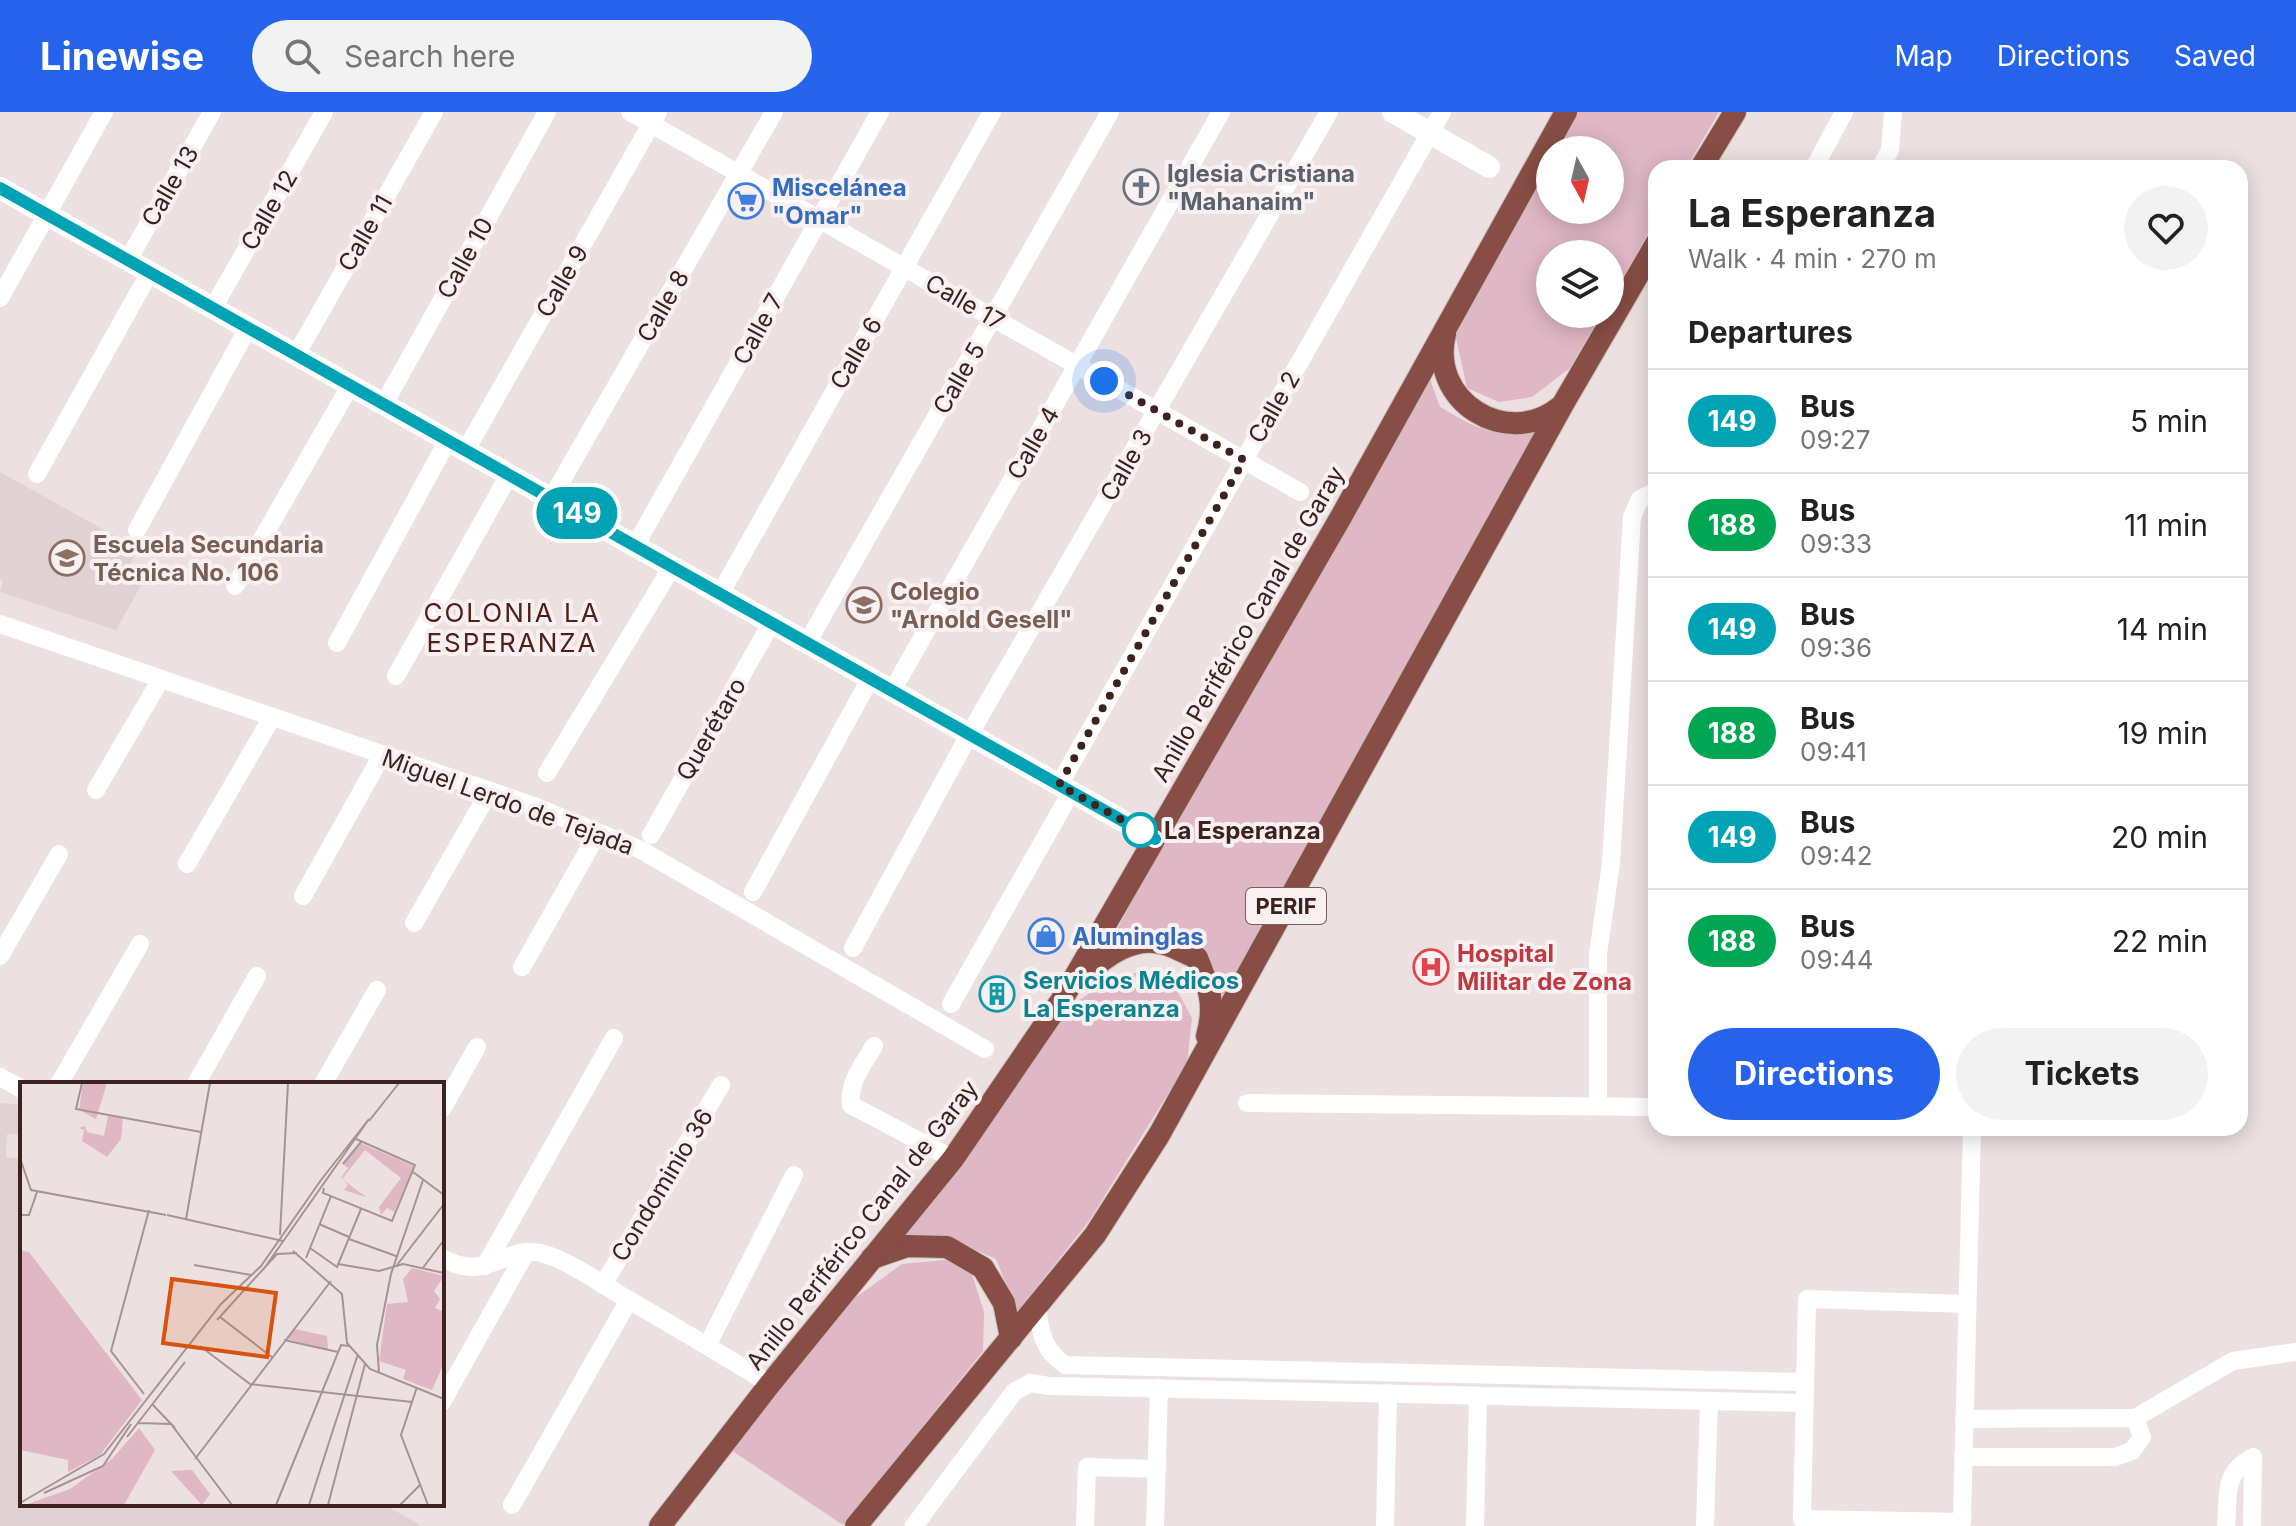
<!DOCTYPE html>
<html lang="en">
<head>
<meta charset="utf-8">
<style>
  :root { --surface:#fff; --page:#f2f2f2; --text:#222; --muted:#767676; --line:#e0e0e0; --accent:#2563eb }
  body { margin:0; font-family:Inter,sans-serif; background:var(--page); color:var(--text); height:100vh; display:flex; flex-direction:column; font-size:30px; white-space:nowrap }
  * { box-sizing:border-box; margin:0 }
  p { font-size:26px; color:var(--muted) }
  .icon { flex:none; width:44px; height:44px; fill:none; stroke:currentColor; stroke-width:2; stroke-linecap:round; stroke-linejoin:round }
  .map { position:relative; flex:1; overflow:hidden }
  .side { position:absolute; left:1648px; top:48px; width:600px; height:976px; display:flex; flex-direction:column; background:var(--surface); border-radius:24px; box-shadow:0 4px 20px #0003 }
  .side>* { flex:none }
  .badge { padding:0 16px; border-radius:26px; font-size:28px; line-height:52px }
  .needle { width:52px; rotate:172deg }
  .tools { position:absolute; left:1536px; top:24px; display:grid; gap:16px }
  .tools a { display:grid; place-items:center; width:88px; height:88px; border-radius:50%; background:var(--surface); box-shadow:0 4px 20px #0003; font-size:40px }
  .you { position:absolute; width:40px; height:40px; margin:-20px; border:6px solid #fff; border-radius:50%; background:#1a73e8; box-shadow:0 0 0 12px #1a73e833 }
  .map>.badge { position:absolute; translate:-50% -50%; box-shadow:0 0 0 4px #fff }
  h2 { padding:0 40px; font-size:30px; line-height:72px }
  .round { display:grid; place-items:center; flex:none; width:84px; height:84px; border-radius:42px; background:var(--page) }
  .overview { display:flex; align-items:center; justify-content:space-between; height:136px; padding:0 40px }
  h1 { font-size:38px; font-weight:700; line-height:60px }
  .action { display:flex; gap:16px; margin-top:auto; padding:16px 40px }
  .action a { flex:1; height:92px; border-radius:48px; background:var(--accent); color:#fff; font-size:32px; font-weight:700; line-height:92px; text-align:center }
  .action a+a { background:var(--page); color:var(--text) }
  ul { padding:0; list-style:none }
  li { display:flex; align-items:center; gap:24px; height:104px; padding:0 40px; border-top:2px solid var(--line) }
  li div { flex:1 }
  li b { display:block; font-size:30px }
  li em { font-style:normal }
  li .badge { min-width:88px; font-weight:700; text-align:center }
  header { display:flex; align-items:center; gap:48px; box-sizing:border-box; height:112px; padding:0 40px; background:var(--accent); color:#fff }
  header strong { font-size:38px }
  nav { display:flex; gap:44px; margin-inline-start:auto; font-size:28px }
  .search { width:560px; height:72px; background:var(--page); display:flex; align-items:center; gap:20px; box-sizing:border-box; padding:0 28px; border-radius:44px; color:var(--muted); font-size:30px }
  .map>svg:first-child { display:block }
  .built { fill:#e0d1d2 }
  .green { fill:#dfb7c5; fill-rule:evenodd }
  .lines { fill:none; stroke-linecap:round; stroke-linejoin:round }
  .trunk-casing { stroke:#c5bdbc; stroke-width:24 }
  .minor { stroke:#fff; stroke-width:18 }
  .tertiary { stroke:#fff; stroke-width:22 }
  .trunk { stroke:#884e45; stroke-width:22 }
  .line-casing { stroke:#fff; stroke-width:18 }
  .line { stroke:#00a3b4; stroke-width:12 }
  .walk { stroke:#3d221f; stroke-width:8; stroke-dasharray:0 14.4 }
  .stop-dot { fill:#fff; stroke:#00a3b4; stroke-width:4 }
  .labels { text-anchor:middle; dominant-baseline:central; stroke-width:8; stroke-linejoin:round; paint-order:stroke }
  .shield { fill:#f8f0f1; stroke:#75605e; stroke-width:2 }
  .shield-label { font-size:22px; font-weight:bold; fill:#3d221f }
  .worship-label { font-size:24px; font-weight:bold; fill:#5b616d; stroke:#f8f0f1; text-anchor:start }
  .street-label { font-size:24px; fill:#3d221f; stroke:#f8f0f1 }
  .shop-label { font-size:24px; font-weight:bold; fill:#366cbe; stroke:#f8f0f1; text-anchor:start }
  .education-label { font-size:24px; font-weight:bold; fill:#785e54; stroke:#f8f0f1; text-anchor:start }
  .stop-label { font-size:24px; font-weight:bold; fill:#3d221f; stroke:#f8f0f1; text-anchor:start }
  .health-label { font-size:24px; font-weight:bold; fill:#be3a42; stroke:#f8f0f1; text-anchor:start }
  .culture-label { font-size:24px; font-weight:bold; fill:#0d838f; stroke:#f8f0f1; text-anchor:start }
  .neighbourhood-label { font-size:26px; letter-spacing:2px; fill:#50201a; stroke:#f8f0f1 }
  .inset-road { fill:none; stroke:#a69493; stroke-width:2 }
  .view { fill:#d7540e; fill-opacity:0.15; stroke:#d7540e; stroke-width:4 }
  .inset-edge { fill:none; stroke:#3d221f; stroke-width:4 }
</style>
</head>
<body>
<header>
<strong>Linewise</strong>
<div class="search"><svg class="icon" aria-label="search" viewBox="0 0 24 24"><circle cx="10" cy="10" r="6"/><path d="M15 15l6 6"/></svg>Search here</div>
<nav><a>Map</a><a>Directions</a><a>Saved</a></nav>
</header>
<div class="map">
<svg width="2296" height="1414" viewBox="0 0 2296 1414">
  <rect width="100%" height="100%" fill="#ece0e1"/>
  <!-- built -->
  <g class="built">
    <polygon points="0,360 138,437 129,454 146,464 116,518 0,480 3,468 0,467"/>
    <polygon points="0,991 22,993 21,1023 7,1022 6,1045 22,1047 22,1392 383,1392 422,1414 0,1414"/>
  </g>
  <!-- green -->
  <g class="green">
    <path d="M1571,0H1719L1686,56H1656V108L1610,187V142H1550V202H1601L1570,256L1532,285L1499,290L1467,276L1453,212ZM1550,38H1610V98H1550Z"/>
    <path d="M1425,253L1440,295C1479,317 1499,333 1543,308L1222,885L1198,841L1109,832Z"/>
    <polygon points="1143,859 1171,867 1192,906 1187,951 1089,1109 1012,1206 1015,1194 996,1147 951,1127 903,1126 1068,896 1107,869"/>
    <polygon points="945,1148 971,1159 984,1200 983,1239 843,1413 725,1334 819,1212 902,1152"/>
  </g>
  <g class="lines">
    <defs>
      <g id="trunk">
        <polyline points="1701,56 1735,0"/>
        <path d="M1445,222C1428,289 1507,338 1560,295"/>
        <path d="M1084,865C1104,844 1136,821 1168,833C1177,836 1187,842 1197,846C1209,875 1216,893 1207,924"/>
        <polyline points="872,1146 907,1134 947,1135 983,1156 1004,1191 1011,1226"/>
        <polyline points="660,1414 770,1272 953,1047 1061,889 1341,405 1566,0"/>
        <polyline points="856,1414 1095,1123 1159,1023 1563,292 1656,132"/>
      </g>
    </defs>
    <!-- trunk casing -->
    <use href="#trunk" class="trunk-casing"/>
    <!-- minor -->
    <g class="minor">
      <polyline points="630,0 1300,380"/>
      <polyline points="1814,56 1844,0"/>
      <polyline points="1880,56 1890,38 1893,0"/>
      <polyline points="128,148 212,0"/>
      <polyline points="0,186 104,0"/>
      <polyline points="213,196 324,0"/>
      <polyline points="296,243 434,0"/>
      <polyline points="384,292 547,0"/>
      <polyline points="466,338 658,0"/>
      <polyline points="37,362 150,160"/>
      <polyline points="551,387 774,0"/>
      <polyline points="137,418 248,216"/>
      <polyline points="635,434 880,0"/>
      <polyline points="235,474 350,274"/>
      <polyline points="720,482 992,0"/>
      <polyline points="0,512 534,694 641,738 985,937"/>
      <polyline points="337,531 448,328"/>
      <polyline points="807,531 1110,0"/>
      <polyline points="396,564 509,363"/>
      <polyline points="892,579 1221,0"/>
      <polyline points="547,661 672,455"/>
      <polyline points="1059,673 1442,0"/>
      <polyline points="96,678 161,567"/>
      <polyline points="651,723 772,510"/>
      <polyline points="187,752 272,605"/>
      <polyline points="753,780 870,567"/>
      <polyline points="303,784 382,643"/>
      <polyline points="414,811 489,680"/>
      <polyline points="853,836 969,623 1329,0"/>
      <polyline points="0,844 59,742"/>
      <polyline points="522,855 598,721"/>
      <polyline points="951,892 1071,680"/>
      <path d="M874,934C863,953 848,970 851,993L953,1047"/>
      <polyline points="0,965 22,977"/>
      <polyline points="59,972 140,832"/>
      <polyline points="196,972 257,864"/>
      <polyline points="323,972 377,878"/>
      <polyline points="1247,991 1656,995"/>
      <polyline points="1598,993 1598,842 1611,751 1632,405 1640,387 1656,379"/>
      <polyline points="442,997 477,935"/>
      <path d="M442,1146C489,1172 504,1132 541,1141C567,1148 599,1170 622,1184C672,1213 721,1242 770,1272"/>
      <polyline points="485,1154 614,926"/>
      <polyline points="603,1173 721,973"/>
      <polyline points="1967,1192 1807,1187 1802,1407 1962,1410 1972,1016"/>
      <path d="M1036,1194C1042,1222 1041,1235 1065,1253L1804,1270"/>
      <polyline points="707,1234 794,1063"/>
      <polyline points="442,1290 526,1140"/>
      <polyline points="2135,1306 2233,1249 2296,1240"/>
      <polyline points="1963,1345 2115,1345 2132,1339 2142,1325 2135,1306 1964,1307"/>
      <polyline points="512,1393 629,1188"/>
      <polyline points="914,1414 1014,1280 1030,1271 1049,1274 1804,1291"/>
      <polyline points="1085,1414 1087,1355 1157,1357"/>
      <polyline points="1155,1414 1159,1276"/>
      <polyline points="1385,1414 1388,1281"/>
      <polyline points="1475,1414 1478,1284"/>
      <polyline points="1705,1414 1709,1289"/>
      <path d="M2226,1414C2229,1382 2222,1362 2253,1345L2252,1414"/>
    </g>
    <!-- tertiary -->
    <g class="tertiary">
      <polyline points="1393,0 1489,55"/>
      <polyline points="0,76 1155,727"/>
    </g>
    <!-- trunk -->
    <use href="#trunk" class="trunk"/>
  </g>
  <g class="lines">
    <defs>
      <polyline id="line" points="0,76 1155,727"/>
    </defs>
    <!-- line casing -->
    <use href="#line" class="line-casing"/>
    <!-- line -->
    <use href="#line" class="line"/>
    <!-- walk -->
    <polyline class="walk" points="1104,269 1244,348 1059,673 1140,718"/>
  </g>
  <!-- icons -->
  <defs>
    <symbol id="church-ring" viewBox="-11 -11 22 22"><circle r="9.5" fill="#f8f0f1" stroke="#6b7280" stroke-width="1.5"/><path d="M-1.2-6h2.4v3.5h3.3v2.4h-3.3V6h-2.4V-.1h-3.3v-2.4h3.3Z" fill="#6b7280"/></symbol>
    <symbol id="supermarket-ring" viewBox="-11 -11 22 22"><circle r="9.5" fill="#f8f0f1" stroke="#3f7fe0" stroke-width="1.5"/><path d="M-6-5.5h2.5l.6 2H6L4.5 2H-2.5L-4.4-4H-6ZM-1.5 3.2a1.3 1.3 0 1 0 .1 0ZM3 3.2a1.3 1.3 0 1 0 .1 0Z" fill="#3f7fe0"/></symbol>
    <symbol id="school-ring" viewBox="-11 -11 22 22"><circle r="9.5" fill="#f8f0f1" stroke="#8d6e63" stroke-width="1.5"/><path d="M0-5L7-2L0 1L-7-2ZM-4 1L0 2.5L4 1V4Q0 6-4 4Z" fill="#8d6e63"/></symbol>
    <symbol id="shop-ring" viewBox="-11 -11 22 22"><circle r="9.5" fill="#f8f0f1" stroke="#3f7fe0" stroke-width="1.5"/><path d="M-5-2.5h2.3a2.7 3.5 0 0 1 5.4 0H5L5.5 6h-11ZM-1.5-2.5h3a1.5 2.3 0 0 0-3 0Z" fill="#3f7fe0"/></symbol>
    <symbol id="hospital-ring" viewBox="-11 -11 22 22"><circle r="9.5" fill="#f8f0f1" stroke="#e0444e" stroke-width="1.5"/><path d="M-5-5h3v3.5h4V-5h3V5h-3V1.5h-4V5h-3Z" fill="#e0444e"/></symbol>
    <symbol id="building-ring" viewBox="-11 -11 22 22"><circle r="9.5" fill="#f8f0f1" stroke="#0f9aa8" stroke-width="1.5"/><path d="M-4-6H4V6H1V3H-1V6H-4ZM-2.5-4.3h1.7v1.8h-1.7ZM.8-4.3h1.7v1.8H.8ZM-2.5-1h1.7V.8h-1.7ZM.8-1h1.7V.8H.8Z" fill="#0f9aa8"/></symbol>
  </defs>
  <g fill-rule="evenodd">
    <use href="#church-ring" x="1121" y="55" width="40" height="40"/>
    <use href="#supermarket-ring" x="726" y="69" width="40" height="40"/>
    <use href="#school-ring" x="47" y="426" width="40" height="40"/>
    <use href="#school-ring" x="844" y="473" width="40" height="40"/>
    <use href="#shop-ring" x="1026" y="804" width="40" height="40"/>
    <use href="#hospital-ring" x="1411" y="835" width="40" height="40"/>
    <use href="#building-ring" x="977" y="862" width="40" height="40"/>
  </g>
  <!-- markers -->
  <circle class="stop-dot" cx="1140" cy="718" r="16"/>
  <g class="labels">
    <!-- shield labels -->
    <rect class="shield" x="1246" y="776" width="80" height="36" rx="6"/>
    <g class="shield-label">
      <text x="1286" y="794">PERIF</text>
    </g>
    <!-- worship labels -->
    <g class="worship-label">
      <text x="1167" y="61">Iglesia Cristiana<tspan x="1167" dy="28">"Mahanaim"</tspan></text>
    </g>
    <!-- street labels -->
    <g class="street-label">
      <text transform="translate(170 74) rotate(-60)">Calle 13</text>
      <text transform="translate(269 98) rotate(-60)">Calle 12</text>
      <text transform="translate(365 121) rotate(-60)">Calle 11</text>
      <text transform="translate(465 146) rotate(-61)">Calle 10</text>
      <text transform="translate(562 169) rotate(-60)">Calle 9</text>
      <text transform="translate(965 190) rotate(30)">Calle 17</text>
      <text transform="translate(663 194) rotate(-60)">Calle 8</text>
      <text transform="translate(758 217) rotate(-61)">Calle 7</text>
      <text transform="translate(856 241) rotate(-60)">Calle 6</text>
      <text transform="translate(959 266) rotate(-60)">Calle 5</text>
      <text transform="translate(1274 295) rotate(-60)">Calle 2</text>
      <text transform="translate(1033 331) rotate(-60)">Calle 4</text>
      <text transform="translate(1126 353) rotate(-60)">Calle 3</text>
      <text transform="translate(1248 512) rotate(-60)">Anillo Periférico Canal de Garay</text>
      <text transform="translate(711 617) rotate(-60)">Querétaro</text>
      <text transform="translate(508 690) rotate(20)">Miguel Lerdo de Tejada</text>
      <text transform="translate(662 1073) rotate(-59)">Condominio 36</text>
      <text transform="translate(862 1113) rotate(-52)">Anillo Periférico Canal de Garay</text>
    </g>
    <!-- shop labels -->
    <g class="shop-label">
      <text x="772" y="75">Miscelánea<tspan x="772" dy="28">"Omar"</tspan></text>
      <text x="1072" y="824">Aluminglas</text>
    </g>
    <!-- education labels -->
    <g class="education-label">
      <text x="93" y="432">Escuela Secundaria<tspan x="93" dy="28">Técnica No. 106</tspan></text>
      <text x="890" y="479">Colegio<tspan x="890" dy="28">"Arnold Gesell"</tspan></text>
    </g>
    <!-- stop labels -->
    <g class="stop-label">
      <text x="1164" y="718">La Esperanza</text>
    </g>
    <!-- health labels -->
    <g class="health-label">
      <text x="1457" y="841">Hospital<tspan x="1457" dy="28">Militar de Zona</tspan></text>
    </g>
    <!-- culture labels -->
    <g class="culture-label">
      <text x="1023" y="868">Servicios Médicos<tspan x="1023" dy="28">La Esperanza</tspan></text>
    </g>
    <!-- neighbourhood labels -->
    <g class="neighbourhood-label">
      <text x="512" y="500">COLONIA LA<tspan x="512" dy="30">ESPERANZA</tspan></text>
    </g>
  </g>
  <!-- overview -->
  <g transform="translate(20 970)">
    <rect width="424" height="424" fill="#ece0e1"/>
    <path d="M63,1H87L76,37L59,28ZM88,34L103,36L101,57L87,75L62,59L64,48L58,46L65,44L67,50L84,54ZM340,61L394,84L374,130L367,126L361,133L359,125L381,96L345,68L322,97L346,115L324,108L328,103L321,96L328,86L324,83ZM2,169L9,170L122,318L80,373L48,390V378L0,368ZM392,186L424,194L414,209L420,217L415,226L424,230V281L412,308L383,297L386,288L359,279L367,222L388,220L383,197ZM275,247L307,254L308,268L267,257ZM119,346L135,368L104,423H5L50,407L92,377ZM172,388L190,412L182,423L151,389Z" fill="#dfb7c5"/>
    <path class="inset-road" d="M62,1L56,27L181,50M349,39L379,1M0,76L11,108L146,133M323,82L341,60M393,90L424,113M304,106L303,111L372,139L395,83L336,57M0,133H9L17,110M147,133L263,159M166,137L190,1M299,142L329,155M260,153L268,1M329,157L376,174M290,166L317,185L341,127M273,169L322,212L327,261L350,287L424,317M286,176L311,114M318,182L359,189L383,182L424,191M174,183L231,193M377,183L424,122M402,187L424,158M200,235L253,276M197,238L257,172L277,171M264,258L318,270M180,264L230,302L392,320M359,291L357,263L371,192L403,98M397,305L381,353L408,423M124,312L91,269L129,128M132,322L155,346M118,341L151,342L212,423M312,351L338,272M107,355L165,280M175,377L311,199M24,411L83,384L111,342M0,421L84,372L201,222L241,184L301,98L349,37L243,188M256,423L321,263L329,264M289,423L312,351M308,423L345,282M380,423L400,403"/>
    <path class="view" d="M152,197L256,211L247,275L143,261Z"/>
    <rect width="424" height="424" class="inset-edge"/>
  </g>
</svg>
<div class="tools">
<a><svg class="needle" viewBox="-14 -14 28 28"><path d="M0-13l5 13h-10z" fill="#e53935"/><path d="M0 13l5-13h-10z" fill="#767676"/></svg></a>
<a><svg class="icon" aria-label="layers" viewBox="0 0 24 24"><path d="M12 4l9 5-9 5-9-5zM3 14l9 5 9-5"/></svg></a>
</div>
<div class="you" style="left:1104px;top:269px"></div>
<b class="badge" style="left:577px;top:401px;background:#00a3b4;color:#fff">149</b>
<section class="side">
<div class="overview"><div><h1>La Esperanza</h1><p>Walk · 4 min · 270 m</p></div><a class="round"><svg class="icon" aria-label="heart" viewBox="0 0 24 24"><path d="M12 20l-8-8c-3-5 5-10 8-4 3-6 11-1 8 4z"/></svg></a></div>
<h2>Departures</h2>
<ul>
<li><span class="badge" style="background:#00a3b4;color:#fff">149</span><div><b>Bus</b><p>09:27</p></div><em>5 min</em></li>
<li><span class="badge" style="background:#00a651;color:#fff">188</span><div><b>Bus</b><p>09:33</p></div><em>11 min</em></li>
<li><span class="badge" style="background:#00a3b4;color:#fff">149</span><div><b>Bus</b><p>09:36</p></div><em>14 min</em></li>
<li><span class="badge" style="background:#00a651;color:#fff">188</span><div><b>Bus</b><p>09:41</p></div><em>19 min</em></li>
<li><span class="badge" style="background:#00a3b4;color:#fff">149</span><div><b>Bus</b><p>09:42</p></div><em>20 min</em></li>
<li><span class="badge" style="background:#00a651;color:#fff">188</span><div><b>Bus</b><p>09:44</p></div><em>22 min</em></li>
</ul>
<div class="action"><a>Directions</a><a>Tickets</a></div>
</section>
</div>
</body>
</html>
